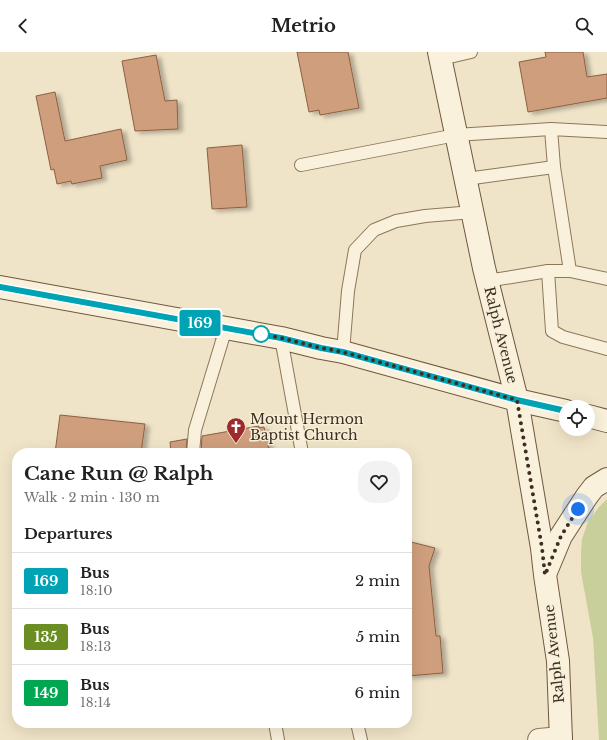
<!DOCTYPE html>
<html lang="en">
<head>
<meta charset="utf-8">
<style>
  :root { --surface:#fff; --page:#f2f2f2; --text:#222; --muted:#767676; --line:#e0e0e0 }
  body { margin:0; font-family:"Libre Baskerville",serif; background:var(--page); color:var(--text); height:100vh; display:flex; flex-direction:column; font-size:15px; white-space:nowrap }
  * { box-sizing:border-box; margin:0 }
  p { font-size:13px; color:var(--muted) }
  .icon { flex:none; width:22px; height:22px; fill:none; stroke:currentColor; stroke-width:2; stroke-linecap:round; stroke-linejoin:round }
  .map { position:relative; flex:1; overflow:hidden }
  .details { position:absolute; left:12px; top:396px; width:400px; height:280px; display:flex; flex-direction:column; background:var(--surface); border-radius:16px; box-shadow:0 4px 16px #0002 }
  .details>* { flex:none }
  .badge { padding:0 8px; border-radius:3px; font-size:14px; line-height:26px }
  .fabs { position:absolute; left:559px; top:348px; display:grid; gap:8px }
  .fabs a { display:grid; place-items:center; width:36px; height:36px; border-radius:50%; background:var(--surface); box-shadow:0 4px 16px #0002; font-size:20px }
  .you { position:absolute; width:20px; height:20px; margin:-10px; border:3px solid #fff; border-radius:50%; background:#1a73e8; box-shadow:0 0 0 6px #1a73e833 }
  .map>.badge { position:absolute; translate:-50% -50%; box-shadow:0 0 0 2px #fff }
  h2 { padding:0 12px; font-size:15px; line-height:36px }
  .round { display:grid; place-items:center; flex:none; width:42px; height:42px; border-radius:16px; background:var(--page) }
  .headline { display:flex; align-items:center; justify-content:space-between; height:68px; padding:0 12px }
  h1 { font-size:19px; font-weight:700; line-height:30px }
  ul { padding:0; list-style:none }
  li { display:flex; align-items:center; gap:12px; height:56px; padding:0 12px; border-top:1px solid var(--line) }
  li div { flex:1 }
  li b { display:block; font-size:15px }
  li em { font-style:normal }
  li .badge { min-width:44px; font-weight:700; text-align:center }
  header { display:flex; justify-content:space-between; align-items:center; height:52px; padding:0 12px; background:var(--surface); font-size:18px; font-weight:700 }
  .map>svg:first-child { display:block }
  .green { fill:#c9cf9b }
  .building { fill:#cf9f7d; stroke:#8d5f41; filter:url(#shadow) }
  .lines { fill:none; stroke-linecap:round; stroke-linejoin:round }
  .lane-casing { stroke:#8d765c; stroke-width:14 }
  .street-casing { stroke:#8d765c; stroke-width:24 }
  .secondary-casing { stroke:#6f573f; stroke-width:24 }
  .lane { stroke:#faf1dc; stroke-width:12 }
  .street { stroke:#faf1dc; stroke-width:22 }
  .secondary { stroke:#faf1dc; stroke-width:22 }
  .line-casing { stroke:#fff; stroke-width:9 }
  .line { stroke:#00a3b4; stroke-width:6 }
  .walk { stroke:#3d2e20; stroke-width:4; stroke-dasharray:0 7.2 }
  .stop-dot { fill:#fff; stroke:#00a3b4; stroke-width:2 }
  .labels { text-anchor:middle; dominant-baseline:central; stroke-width:3; stroke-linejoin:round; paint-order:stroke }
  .street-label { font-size:14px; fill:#3d2e20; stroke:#f7eed8 }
  .poi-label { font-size:14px; fill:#3d2e20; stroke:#f7eed8; text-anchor:start }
</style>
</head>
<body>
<header><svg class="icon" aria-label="back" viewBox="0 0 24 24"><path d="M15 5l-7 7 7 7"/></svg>Metrio<svg class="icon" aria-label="search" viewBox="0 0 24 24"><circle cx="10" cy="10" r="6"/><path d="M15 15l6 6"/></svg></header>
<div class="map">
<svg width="607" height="688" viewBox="0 0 607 688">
  <defs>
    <filter id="shadow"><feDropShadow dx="4.5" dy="2.5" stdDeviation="2" flood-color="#0004"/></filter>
  </defs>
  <rect width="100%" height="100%" fill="#f0e4c8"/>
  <!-- green -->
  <polygon class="green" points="607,447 607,688 599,688 593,586 581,520 581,499 582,487 588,470 599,455"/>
  <!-- building -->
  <g class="building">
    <polygon points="297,0 348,0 359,56 320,63 319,58 309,60"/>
    <polygon points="545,0 583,0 587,25 607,22 607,46 528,60 519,10 546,5"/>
    <polygon points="156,3 165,49 177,48 178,77 135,79 122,9"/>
    <polygon points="55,40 65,89 121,77 127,108 100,114 102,126 72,132 71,129 57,132 54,117 51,118 36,44"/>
    <polygon points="242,93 247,155 212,157 207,96"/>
    <polygon points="60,363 145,372 141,401 55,401"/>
    <polygon points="259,374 259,376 264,375 269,398 263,399 263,401 201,401 202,384"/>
    <polygon points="187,387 186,401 171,401 170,390"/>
    <polygon points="407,489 435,496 429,514 436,584 440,584 443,621 407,624"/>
  </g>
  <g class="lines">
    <defs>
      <g id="lane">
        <polyline points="441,7 471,0"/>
        <polyline points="607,80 551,77 554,115 570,219 607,227"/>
        <polyline points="301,113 456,83 551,77"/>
        <polyline points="466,127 554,115"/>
        <polyline points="548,219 552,279 563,285 607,297"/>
        <polyline points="487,229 548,219 570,219"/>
        <polyline points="281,286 302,401"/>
        <polyline points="343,300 348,239 355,198 374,178 396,169 425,164 473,160"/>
        <polyline points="193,401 195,378 226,276"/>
        <polyline points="275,671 278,688"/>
        <polyline points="357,671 361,688"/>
      </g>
      <polyline id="street" points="539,688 561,686"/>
      <g id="secondary">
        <polyline points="439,0 484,216 517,348 542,496 545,523 558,609 561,688"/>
        <polyline points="0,235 281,286 321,296 343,300 517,348 566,359"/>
        <polyline points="588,364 607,369"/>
        <polyline points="546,520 561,484 587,444 594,435 607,427"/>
      </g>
    </defs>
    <!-- lane casing -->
    <use href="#lane" class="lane-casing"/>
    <!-- street casing -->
    <use href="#street" class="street-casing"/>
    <!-- secondary casing -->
    <use href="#secondary" class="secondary-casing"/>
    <!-- lane -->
    <use href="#lane" class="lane"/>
    <!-- street -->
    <use href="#street" class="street"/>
    <!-- secondary -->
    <use href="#secondary" class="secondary"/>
  </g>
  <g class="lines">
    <defs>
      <polyline id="line" points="0,235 281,286 321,296 343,300 517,348 566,359"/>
    </defs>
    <!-- line casing -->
    <use href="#line" class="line-casing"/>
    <!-- line -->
    <use href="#line" class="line"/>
    <!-- walk -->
    <polyline class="walk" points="261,282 281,286 321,296 343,300 517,348 542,496 545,523 561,484 578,457"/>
  </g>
  <!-- icons -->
  <defs>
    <symbol id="church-pin" viewBox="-11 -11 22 30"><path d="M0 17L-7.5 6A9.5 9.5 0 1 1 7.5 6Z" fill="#9e2a2b" stroke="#f7eed8"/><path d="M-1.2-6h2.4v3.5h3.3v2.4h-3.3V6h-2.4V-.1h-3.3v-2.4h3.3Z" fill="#fff"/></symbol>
  </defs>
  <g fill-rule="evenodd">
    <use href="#church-pin" x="225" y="364" width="22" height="30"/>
  </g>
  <!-- markers -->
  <circle class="stop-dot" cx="261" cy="282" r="8"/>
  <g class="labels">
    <!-- street labels -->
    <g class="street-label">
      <text transform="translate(501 283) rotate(76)">Ralph Avenue</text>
      <text transform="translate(554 602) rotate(-96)">Ralph Avenue</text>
    </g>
    <!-- poi labels -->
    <g class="poi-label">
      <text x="250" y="367">Mount Hermon<tspan x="250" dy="16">Baptist Church</tspan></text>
    </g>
  </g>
</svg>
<div class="fabs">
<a><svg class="icon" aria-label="locate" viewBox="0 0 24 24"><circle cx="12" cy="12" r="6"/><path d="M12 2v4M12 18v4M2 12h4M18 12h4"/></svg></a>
</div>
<div class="you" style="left:578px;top:457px"></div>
<b class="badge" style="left:200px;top:271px;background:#00a3b4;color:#fff">169</b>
<section class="details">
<div class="headline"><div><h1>Cane Run @ Ralph</h1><p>Walk · 2 min · 130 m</p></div><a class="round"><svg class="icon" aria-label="heart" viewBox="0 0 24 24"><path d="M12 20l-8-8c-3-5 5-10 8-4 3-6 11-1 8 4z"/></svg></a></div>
<h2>Departures</h2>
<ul>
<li><span class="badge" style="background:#00a3b4;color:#fff">169</span><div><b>Bus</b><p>18:10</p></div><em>2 min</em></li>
<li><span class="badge" style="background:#6b8e23;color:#fff">135</span><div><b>Bus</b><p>18:13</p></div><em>5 min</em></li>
<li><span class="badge" style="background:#00a651;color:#fff">149</span><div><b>Bus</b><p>18:14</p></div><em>6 min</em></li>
</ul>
</section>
</div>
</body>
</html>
